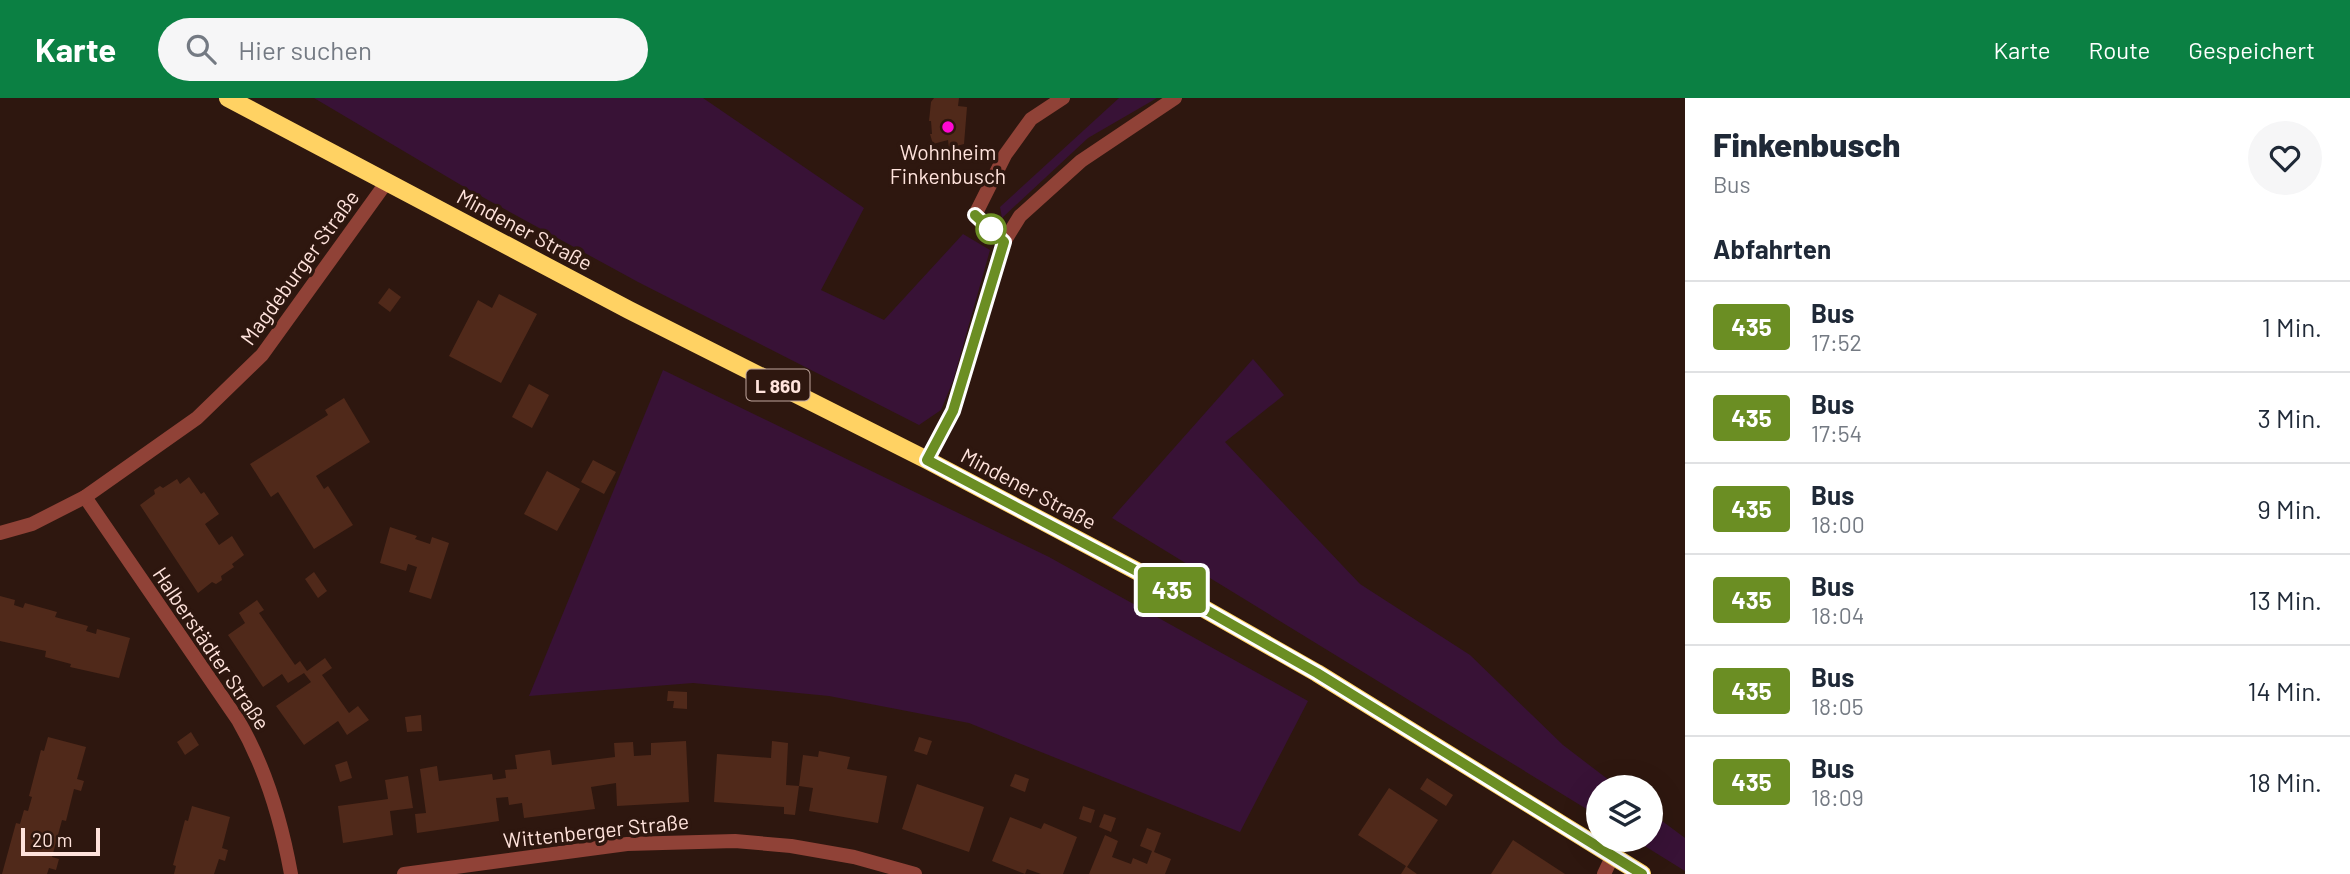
<!DOCTYPE html>
<html lang="de">
<head>
<meta charset="utf-8">
<style>
  :root { --surface:#fff; --page:#f6f6f7; --text:#1f2937; --muted:#747a83; --line:#e0e1e3; --accent:#0b8043 }
  body { margin:0; font-family:Barlow,sans-serif; background:var(--page); color:var(--text); height:100vh; display:flex; flex-direction:column; font-size:26px; white-space:nowrap }
  * { box-sizing:border-box; margin:0 }
  p { font-size:23px; color:var(--muted) }
  .icon { flex:none; width:38px; height:38px; fill:none; stroke:currentColor; stroke-width:2; stroke-linecap:round; stroke-linejoin:round }
  .map { position:relative; flex:1; overflow:hidden }
  .sheet { display:flex; flex-direction:column; background:var(--surface); width:665px }
  .sheet>* { flex:none }
  .badge { padding:0 14px; border-radius:5px; font-size:24px; line-height:46px }
  .fabs { position:absolute; left:1586px; top:677px; display:grid; gap:14px }
  .fabs a { display:grid; place-items:center; width:77px; height:77px; border-radius:50%; background:var(--surface); box-shadow:0 7px 28px #0002; font-size:35px }
  .scale { position:absolute; left:21px; bottom:18px; width:79px; box-sizing:border-box; padding-left:7px; border:4px solid #ffe3dc; border-top:0; font-size:19px; line-height:24px; white-space:nowrap; color:#ffe3dc; -webkit-text-stroke:5px #2e170f; paint-order:stroke }
  .map>.badge { position:absolute; translate:-50% -50%; box-shadow:0 0 0 4px #fff }
  h2 { padding:0 28px; font-size:26px; line-height:63px }
  .round { display:grid; place-items:center; flex:none; width:74px; height:74px; border-radius:37px; background:var(--page) }
  .overview { display:flex; align-items:center; justify-content:space-between; height:119px; padding:0 28px }
  h1 { font-size:33px; font-weight:800; line-height:52px }
  ul { padding:0; list-style:none }
  li { display:flex; align-items:center; gap:21px; height:91px; padding:0 28px; border-top:2px solid var(--line) }
  li div { flex:1 }
  li b { display:block; font-size:26px }
  li em { font-style:normal }
  li .badge { min-width:77px; font-weight:700; text-align:center }
  header { display:flex; align-items:center; gap:42px; box-sizing:border-box; height:98px; padding:0 35px; background:var(--accent); color:#fff }
  header strong { font-size:33px }
  nav { display:flex; gap:38px; margin-inline-start:auto; font-size:24px }
  .search { width:490px; height:63px; background:var(--page); display:flex; align-items:center; gap:18px; box-sizing:border-box; padding:0 24px; border-radius:38px; color:var(--muted); font-size:26px }
  main { display:flex; flex:1; min-height:0 }
  .map>svg:first-child { display:block }
  .green { fill:#381236 }
  .building { fill:#50291a }
  .lines { fill:none; stroke-linecap:round; stroke-linejoin:round }
  .service { stroke:#904237; stroke-width:14 }
  .minor { stroke:#904237; stroke-width:14 }
  .primary { stroke:#ffd263; stroke-width:18 }
  .line-casing { stroke:#fff; stroke-width:16 }
  .line { stroke:#6b8e23; stroke-width:10 }
  .poi-dot { fill:#ff08d2; stroke:#2e170f; stroke-width:2.5 }
  .stop-dot { fill:#fff; stroke:#6b8e23; stroke-width:3.5 }
  .labels { text-anchor:middle; dominant-baseline:central; stroke-width:7; stroke-linejoin:round; paint-order:stroke }
  .shield { fill:#2e170f; stroke:#c0a69e; stroke-width:2 }
  .shield-label { font-size:19px; font-weight:bold; fill:#ffe3dc }
  .poi-label { font-size:21px; fill:#ffe3dc; stroke:#2e170f }
  .street-label { font-size:21px; fill:#ffe3dc; stroke:#2e170f }
</style>
</head>
<body>
<header>
<strong>Karte</strong>
<div class="search"><svg class="icon" aria-label="search" viewBox="0 0 24 24"><circle cx="10" cy="10" r="6"/><path d="M15 15l6 6"/></svg>Hier suchen</div>
<nav><a>Karte</a><a>Route</a><a>Gespeichert</a></nav>
</header>
<main>
<div class="map">
<svg width="1685" height="776" viewBox="0 0 1685 776">
  <rect width="100%" height="100%" fill="#2e170f"/>
  <!-- green -->
  <g class="green">
    <polygon points="314,0 703,0 864,110 821,192 884,222 963,136 990,152 953,283 941,312 919,327 638,184 466,90"/>
    <polygon points="1119,0 1157,0 1088,40 1002,120 1000,109"/>
    <polygon points="1253,261 1284,297 1225,344 1360,486 1470,557 1563,647 1618,689 1598,690 1598,718 1112,420"/>
    <polygon points="663,272 1049,459 1308,603 1240,734 969,625 829,598 693,585 529,598"/>
    <polygon points="1650,714 1685,740 1685,773 1635,742 1650,742"/>
  </g>
  <!-- building -->
  <g class="building">
    <polygon points="934,0 959,0 958,8 967,9 964,46 949,50 948,42 933,46 930,36 932,36 931,23 929,23 931,4"/>
    <polygon points="389,190 401,199 390,214 378,205"/>
    <polygon points="499,196 537,216 501,285 449,258 478,202 492,210"/>
    <polygon points="529,286 549,297 532,330 512,319"/>
    <polygon points="344,300 370,344 316,378 324,391 328,388 353,427 314,451 278,394 271,399 250,366 328,317 325,312"/>
    <polygon points="593,362 616,374 604,396 581,384"/>
    <polygon points="547,373 580,391 557,433 524,416"/>
    <polygon points="189,379 201,396 204,394 219,416 205,426 219,447 232,438 244,457 232,466 234,469 221,478 222,482 216,486 212,484 198,495 140,407 155,396 154,392 160,388 163,390 177,381 180,386"/>
    <polygon points="390,429 417,438 415,441 430,446 432,439 449,445 431,501 409,494 417,469 408,466 406,473 380,465"/>
    <polygon points="314,474 327,493 318,500 305,481"/>
    <polygon points="0,498 15,502 14,507 23,510 25,505 57,514 55,519 88,528 86,533 96,536 97,531 130,540 119,580 70,569 71,566 45,559 46,553 0,543"/>
    <polygon points="257,502 264,512 259,515 295,567 300,563 307,573 325,560 332,570 322,577 349,615 358,608 369,622 347,637 338,623 304,647 276,608 311,584 304,575 288,585 282,576 263,589 228,537 245,525 239,515"/>
    <polygon points="668,593 687,594 687,611 673,610 674,603 667,603"/>
    <polygon points="421,617 422,633 407,634 405,619"/>
    <polygon points="191,634 199,647 185,657 177,644"/>
    <polygon points="48,639 86,649 77,681 84,683 81,693 74,691 66,723 62,722 52,759 59,761 56,772 49,770 47,776 2,776 16,725 20,726 24,712 28,713 32,699 29,698 41,652 44,653"/>
    <polygon points="919,639 932,643 927,657 914,653"/>
    <polygon points="686,643 689,704 617,708 616,685 591,689 595,711 524,720 522,705 509,707 508,699 496,700 499,723 417,735 415,716 426,715 420,671 437,668 439,683 492,676 493,682 506,680 505,672 517,671 515,657 550,652 552,667 615,659 614,645 633,644 634,658 651,657 651,645"/>
    <polygon points="772,643 788,645 786,687 799,688 795,717 784,716 784,709 714,704 717,656 771,660"/>
    <polygon points="819,653 850,659 847,671 887,678 878,725 809,713 813,690 799,688 803,657 818,659"/>
    <polygon points="347,663 352,680 340,684 335,667"/>
    <polygon points="1015,676 1029,681 1025,694 1010,688"/>
    <polygon points="408,678 413,710 390,713 393,737 343,745 338,708 388,701 385,682"/>
    <polygon points="1427,680 1453,697 1446,708 1420,691"/>
    <polygon points="917,686 984,709 969,754 902,731"/>
    <polygon points="1389,690 1438,722 1407,769 1417,776 1401,776 1406,768 1358,737"/>
    <polygon points="192,708 230,719 222,750 228,752 225,763 219,761 214,776 174,776 176,768 173,767 185,722 188,723"/>
    <polygon points="1083,708 1095,712 1091,725 1079,721"/>
    <polygon points="1104,716 1116,720 1111,734 1099,729"/>
    <polygon points="1010,719 1041,731 1044,725 1077,739 1063,776 1041,776 1027,771 1025,776 992,763"/>
    <polygon points="1147,730 1161,735 1154,754 1171,761 1165,776 1089,776 1105,737 1118,743 1112,759 1131,766 1133,760 1147,766 1152,753 1140,748"/>
    <polygon points="1513,742 1565,776 1491,776"/>
  </g>
  <g class="lines">
    <!-- service -->
    <g class="service">
      <polyline points="1004,144 975,117 1005,57 1031,21 1063,0"/>
      <polyline points="1604,776 1613,757"/>
    </g>
    <!-- minor -->
    <g class="minor">
      <polyline points="927,362 953,313 1004,144 1020,118 1081,63 1175,0"/>
      <path d="M85,399L238,622C266,670 281,721 291,776"/>
      <polyline points="0,435 32,426 85,399 197,320 262,257 386,85"/>
      <polyline points="404,776 627,746 735,743 791,748 854,759 915,776"/>
    </g>
    <!-- primary -->
    <polyline class="primary" points="228,0 629,212 927,362 1150,480 1317,575 1642,776"/>
  </g>
  <g class="lines">
    <defs>
      <polyline id="line" points="975,117 1004,144 953,313 927,362 1150,480 1317,575 1642,776"/>
    </defs>
    <!-- line casing -->
    <use href="#line" class="line-casing"/>
    <!-- line -->
    <use href="#line" class="line"/>
  </g>
  <!-- markers -->
  <circle class="poi-dot" cx="948" cy="29" r="7"/>
  <circle class="stop-dot" cx="991" cy="131" r="14"/>
  <g class="labels">
    <!-- shield labels -->
    <rect class="shield" x="746.5" y="271.5" width="63" height="31" rx="5"/>
    <g class="shield-label">
      <text x="778" y="287">L 860</text>
    </g>
    <!-- poi labels -->
    <g class="poi-label">
      <text x="948" y="53">Wohnheim<tspan x="948" dy="24">Finkenbusch</tspan></text>
    </g>
    <!-- street labels -->
    <g class="street-label">
      <text transform="translate(525 131) rotate(28)">Mindener Straße</text>
      <text transform="translate(299 169) rotate(-54)">Magdeburger Straße</text>
      <text transform="translate(1029 390) rotate(28)">Mindener Straße</text>
      <text transform="translate(212 550) rotate(56)">Halberstädter Straße</text>
      <text transform="translate(596 732) rotate(-6)">Wittenberger Straße</text>
    </g>
  </g>
</svg>
<div class="fabs">
<a><svg class="icon" aria-label="layers" viewBox="0 0 24 24"><path d="M12 4l9 5-9 5-9-5zM3 14l9 5 9-5"/></svg></a>
</div>
<div class="scale">20 m</div>
<b class="badge" style="left:1172px;top:492px;background:#6b8e23;color:#fff">435</b>
</div>
<section class="sheet">
<div class="overview"><div><h1>Finkenbusch</h1><p>Bus</p></div><a class="round"><svg class="icon" aria-label="heart" viewBox="0 0 24 24"><path d="M12 20l-8-8c-3-5 5-10 8-4 3-6 11-1 8 4z"/></svg></a></div>
<h2>Abfahrten</h2>
<ul>
<li><span class="badge" style="background:#6b8e23;color:#fff">435</span><div><b>Bus</b><p>17:52</p></div><em>1 Min.</em></li>
<li><span class="badge" style="background:#6b8e23;color:#fff">435</span><div><b>Bus</b><p>17:54</p></div><em>3 Min.</em></li>
<li><span class="badge" style="background:#6b8e23;color:#fff">435</span><div><b>Bus</b><p>18:00</p></div><em>9 Min.</em></li>
<li><span class="badge" style="background:#6b8e23;color:#fff">435</span><div><b>Bus</b><p>18:04</p></div><em>13 Min.</em></li>
<li><span class="badge" style="background:#6b8e23;color:#fff">435</span><div><b>Bus</b><p>18:05</p></div><em>14 Min.</em></li>
<li><span class="badge" style="background:#6b8e23;color:#fff">435</span><div><b>Bus</b><p>18:09</p></div><em>18 Min.</em></li>
</ul>
</section>
</main>
</body>
</html>
